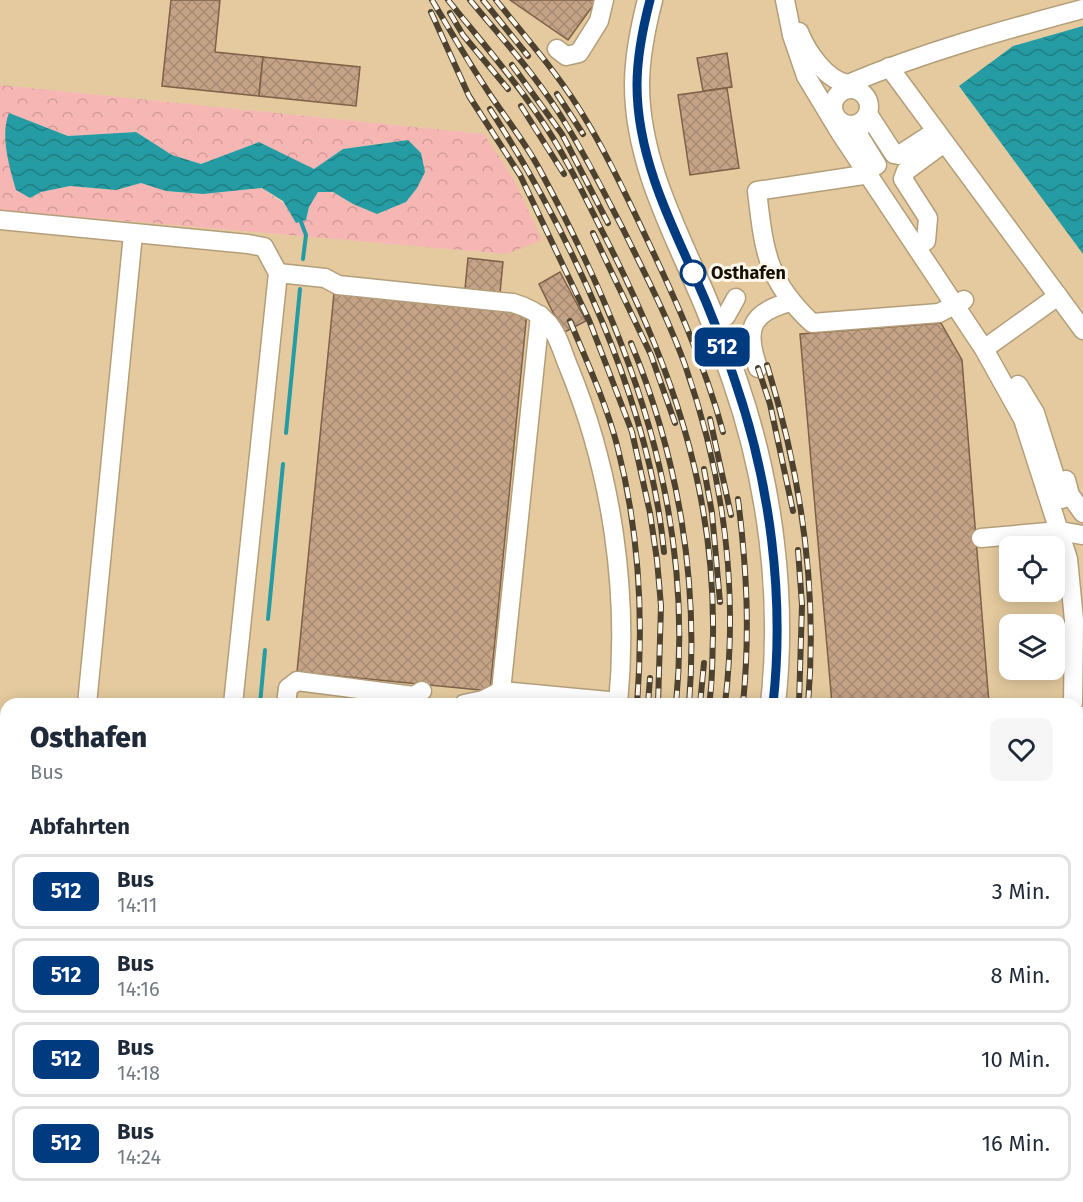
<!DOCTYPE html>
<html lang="de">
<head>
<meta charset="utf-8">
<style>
  :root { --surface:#fff; --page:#f6f6f7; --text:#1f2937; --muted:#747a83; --line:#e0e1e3 }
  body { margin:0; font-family:"Fira Sans",sans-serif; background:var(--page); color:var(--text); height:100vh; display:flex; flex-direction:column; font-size:22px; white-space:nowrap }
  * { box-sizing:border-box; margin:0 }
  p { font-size:20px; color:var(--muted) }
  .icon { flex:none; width:33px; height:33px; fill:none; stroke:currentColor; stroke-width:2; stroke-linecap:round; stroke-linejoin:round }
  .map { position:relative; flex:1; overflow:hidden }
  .sheet { position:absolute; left:0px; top:698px; width:1083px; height:506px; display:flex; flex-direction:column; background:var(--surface); border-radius:18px 18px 0 0; box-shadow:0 3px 15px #0003 }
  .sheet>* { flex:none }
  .badge { padding:0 12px; border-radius:9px; font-size:21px; line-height:39px }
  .fabs { position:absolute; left:999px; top:536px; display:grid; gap:12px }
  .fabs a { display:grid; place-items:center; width:66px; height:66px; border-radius:12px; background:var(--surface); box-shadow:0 3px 15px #0003; font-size:30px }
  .map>.badge { position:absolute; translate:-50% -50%; box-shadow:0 0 0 3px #fff }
  h2 { padding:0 30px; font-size:22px; line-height:54px }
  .round { display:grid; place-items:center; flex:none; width:63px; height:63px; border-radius:12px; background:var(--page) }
  .head { display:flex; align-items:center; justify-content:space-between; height:102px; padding:0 30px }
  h1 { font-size:28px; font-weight:800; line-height:45px }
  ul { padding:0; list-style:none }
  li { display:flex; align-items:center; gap:18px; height:75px; margin:0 12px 9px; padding:0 18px; border:3px solid var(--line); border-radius:12px }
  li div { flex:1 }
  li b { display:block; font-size:22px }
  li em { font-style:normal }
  li .badge { min-width:66px; font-weight:700; text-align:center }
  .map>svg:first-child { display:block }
  .built { fill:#e4ca9e; fill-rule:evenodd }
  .forest { fill:url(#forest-crowns); fill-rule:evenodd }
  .water { fill:url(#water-waves) }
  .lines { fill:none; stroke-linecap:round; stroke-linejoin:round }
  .stream { stroke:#259ca3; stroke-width:4 }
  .building { fill:url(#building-cross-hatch); stroke:#7f6147; stroke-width:1.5 }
  .minor-casing { stroke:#b39e7a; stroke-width:21 }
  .major-casing { stroke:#b39e7a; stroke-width:27 }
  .minor { stroke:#fff; stroke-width:18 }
  .major { stroke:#fff; stroke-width:24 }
  .rail-casing { stroke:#4d4230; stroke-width:6 }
  .rail { stroke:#fef7ec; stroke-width:4; stroke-dasharray:11; stroke-linecap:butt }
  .line-casing { stroke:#fff; stroke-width:14 }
  .line { stroke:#003b80; stroke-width:9 }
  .stop-dot { fill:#fff; stroke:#003b80; stroke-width:3 }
  .labels { text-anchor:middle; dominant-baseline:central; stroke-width:6; stroke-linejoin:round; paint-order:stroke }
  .stop-label { font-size:18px; font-weight:bold; fill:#160f03; stroke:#fef7ec; text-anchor:start }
</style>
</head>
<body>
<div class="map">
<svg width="1083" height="1202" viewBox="0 0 1083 1202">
  <defs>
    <pattern id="forest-crowns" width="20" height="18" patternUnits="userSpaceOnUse" patternTransform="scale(1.5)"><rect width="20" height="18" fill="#f6b6b4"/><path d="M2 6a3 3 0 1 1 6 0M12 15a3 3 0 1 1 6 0" fill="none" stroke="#d29b99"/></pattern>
    <pattern id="water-waves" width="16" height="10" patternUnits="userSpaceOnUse" patternTransform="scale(1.5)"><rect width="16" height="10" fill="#259ca3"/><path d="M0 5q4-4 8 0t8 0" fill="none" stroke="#1f7e83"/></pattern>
    <pattern id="building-cross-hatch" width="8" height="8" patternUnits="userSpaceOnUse" patternTransform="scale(1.5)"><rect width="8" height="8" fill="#c4a387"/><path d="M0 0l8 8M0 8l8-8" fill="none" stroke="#a88b73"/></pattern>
  </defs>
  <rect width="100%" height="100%" fill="#ead4af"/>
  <!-- built -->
  <path class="built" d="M0,0H1083V26L1013,46L960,86L1083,254V1043L1077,1044V704H6V1197H725V1202H0V210L506,254L484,134L0,85ZM1010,546H1054V591H1010ZM1010,624H1054V669H1010Z"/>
  <!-- forest -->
  <path class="forest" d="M0,85L484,134L513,178L542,240L506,254L0,210ZM41,126L68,136L136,132L172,155L201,164L259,142L314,170L343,149L390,142L406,202L377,214L353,204L333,192H318L309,207L306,220L262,188L203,194L166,191L141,183L116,190L70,186L41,192L30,198Z"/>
  <!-- water -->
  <g class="water">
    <polygon points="1083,26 1083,254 959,86 1013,46"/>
    <path d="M9,113L68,136L136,132L172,155L201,164L259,142L314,169L343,149L408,140L421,153L425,172L417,188L406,202L377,214L353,204L333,192H318L309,207L306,220L296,223L283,201L262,188L203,194L166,191L141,183L116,190L70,186L41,192L30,198L16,190C9,166 0,135 9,113Z"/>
    <polygon points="1083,1043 1083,1202 725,1202 725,1197 1077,1197 1077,1044"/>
  </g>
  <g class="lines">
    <!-- stream -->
    <g class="stream">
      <polyline points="301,222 306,235 303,259"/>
      <polyline points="286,433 300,289"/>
      <polyline points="268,619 283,464"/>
      <polyline points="260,704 265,650"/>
    </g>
  </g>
  <!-- building -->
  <g class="building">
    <polygon points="171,0 220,0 215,52 263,57 259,96 162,86"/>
    <polygon points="510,0 597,0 568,40"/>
    <polygon points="727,53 732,87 703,91 697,58"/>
    <polygon points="263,57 360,67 356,106 259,96"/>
    <polygon points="727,88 739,168 690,175 678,95"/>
    <polygon points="468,258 503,262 500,293 465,289"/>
    <polygon points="560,272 586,321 563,333 539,284"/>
    <polygon points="334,293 527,312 490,691 297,672"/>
    <polygon points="941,323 962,360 989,704 832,704 800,334"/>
    <polygon points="243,1197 471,1197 470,1202 254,1202 255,1198"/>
  </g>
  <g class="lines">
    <defs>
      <g id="minor">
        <polyline points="785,0 792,35 806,76 841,134 984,349 1023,419 1068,559 1074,620 1073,704"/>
        <path d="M799,32C807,52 826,80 848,84C924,52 1004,30 1083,9"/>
        <polyline points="557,49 566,56 579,53 599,21 604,0"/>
        <polyline points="889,67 1083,330"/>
        <circle cx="851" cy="107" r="18"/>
        <polyline points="868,114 894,154 899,155 936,131"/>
        <polyline points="860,123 859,136 877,165"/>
        <path d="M870,174L757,191C764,250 766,280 812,323L939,313L964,300"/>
        <polyline points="0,220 248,244 264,247 278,273 233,704"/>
        <polyline points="926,241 928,218 903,179 906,171 944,143"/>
        <path d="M278,273L325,278L338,285L513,303C527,307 538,312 548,323C558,334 563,354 569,368C612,473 629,591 618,704"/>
        <polyline points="712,321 726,316 736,298"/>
        <polyline points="984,349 1058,296"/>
        <path d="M758,368C745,330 749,313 790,302"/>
        <polyline points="1018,385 1035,413 1062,499"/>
        <polyline points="1066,480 1070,495 1083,513"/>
        <polyline points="981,538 1059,531 1083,535"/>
        <polyline points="87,704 133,234"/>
        <polyline points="286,704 288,688 297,681 414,696 422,691"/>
        <polyline points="464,704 483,700 501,691 619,702"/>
        <polyline points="497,704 501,691 540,315"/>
        <polyline points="1077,716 1083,716"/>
        <polyline points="0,783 6,784"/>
        <polyline points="1077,804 1078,803"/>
        <polyline points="1077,820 1083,816"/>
        <polyline points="1077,974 1083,974"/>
        <polyline points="692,1197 693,1202"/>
        <polyline points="36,1202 37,1197"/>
        <polyline points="183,1202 183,1197"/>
        <polyline points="233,1202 234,1197"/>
        <polyline points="486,1202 487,1197"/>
        <polyline points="628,1202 631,1197"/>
      </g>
      <g id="major">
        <path d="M650,0C643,27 637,57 637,85C637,157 671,223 699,287C713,318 724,350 735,381C770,482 785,597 773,704"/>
        <polyline points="584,1202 586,1197"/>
        <polyline points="602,1202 605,1197"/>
      </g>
    </defs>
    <!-- minor casing -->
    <use href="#minor" class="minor-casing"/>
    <!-- major casing -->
    <use href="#major" class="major-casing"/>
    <!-- minor -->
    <use href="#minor" class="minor"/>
    <!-- major -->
    <use href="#major" class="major"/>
    <defs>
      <g id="rail">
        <path d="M432,0C451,32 470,65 491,96C508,121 527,145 541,172C631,339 695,510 676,704"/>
        <path d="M448,0C479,39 513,77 540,118C564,153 582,191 601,229C669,360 715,486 713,636C712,658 713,681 709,704"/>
        <path d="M470,0C500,36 532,71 557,110C582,148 602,189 623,229C645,274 668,318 685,365C723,473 739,589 725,704"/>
        <polyline points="483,0 528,56"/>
        <path d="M496,0C527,39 561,77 586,120C608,156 626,195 644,233C675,298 704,362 723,432"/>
        <polyline points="431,12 469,96 520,175 589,320 632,432 650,513 657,560 661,606 658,704"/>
        <polyline points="450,13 463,35 508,89"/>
        <polyline points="512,65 562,134 608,223"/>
        <polyline points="557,94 583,134"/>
        <polyline points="521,106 564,174"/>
        <path d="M490,109C571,234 650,403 664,552"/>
        <polyline points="593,233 651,355 675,423"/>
        <path d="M570,321C587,362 606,403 617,445C639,530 644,616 637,704"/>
        <path d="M631,343C678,457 699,580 689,704"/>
        <path d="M767,365C801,475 818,588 808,704"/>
        <polyline points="758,368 770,404 793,511"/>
        <polyline points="710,419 731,515"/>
        <polyline points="704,469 712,513 720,602"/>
        <path d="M738,499C747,571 750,632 743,704"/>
        <polyline points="798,550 802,605 799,704"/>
        <polyline points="648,704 650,678"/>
        <polyline points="700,704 704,663"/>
        <polyline points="515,1202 517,1197"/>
        <polyline points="533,1202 535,1197"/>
        <polyline points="549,1202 552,1197"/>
        <polyline points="560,1202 564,1197"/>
      </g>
    </defs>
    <!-- rail casing -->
    <use href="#rail" class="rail-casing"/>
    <!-- rail -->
    <use href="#rail" class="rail"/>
  </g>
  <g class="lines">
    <defs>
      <path id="line" d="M650,0C643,27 637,57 637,85C637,154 668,218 696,279C711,312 724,347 735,381C770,482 785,597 773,704"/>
    </defs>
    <!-- line casing -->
    <use href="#line" class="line-casing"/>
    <!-- line -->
    <use href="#line" class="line"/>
  </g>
  <!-- markers -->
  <circle class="stop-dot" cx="693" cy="273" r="12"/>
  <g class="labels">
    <!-- stop labels -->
    <g class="stop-label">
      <text x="711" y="273">Osthafen</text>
    </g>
  </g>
</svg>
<div class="fabs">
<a><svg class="icon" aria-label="locate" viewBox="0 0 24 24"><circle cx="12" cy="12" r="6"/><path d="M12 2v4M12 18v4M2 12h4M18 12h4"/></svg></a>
<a><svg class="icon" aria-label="layers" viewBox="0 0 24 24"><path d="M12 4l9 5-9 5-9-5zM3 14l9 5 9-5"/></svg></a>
</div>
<b class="badge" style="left:722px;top:347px;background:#003b80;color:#fff">512</b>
<section class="sheet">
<div class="head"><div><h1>Osthafen</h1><p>Bus</p></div><a class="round"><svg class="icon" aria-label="heart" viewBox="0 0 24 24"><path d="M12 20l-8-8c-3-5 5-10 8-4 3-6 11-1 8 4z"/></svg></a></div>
<h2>Abfahrten</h2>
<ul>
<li><span class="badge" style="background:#003b80;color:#fff">512</span><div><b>Bus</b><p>14:11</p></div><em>3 Min.</em></li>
<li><span class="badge" style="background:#003b80;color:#fff">512</span><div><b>Bus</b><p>14:16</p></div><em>8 Min.</em></li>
<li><span class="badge" style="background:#003b80;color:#fff">512</span><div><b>Bus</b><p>14:18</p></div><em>10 Min.</em></li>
<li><span class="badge" style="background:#003b80;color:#fff">512</span><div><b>Bus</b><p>14:24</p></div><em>16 Min.</em></li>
</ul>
</section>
</div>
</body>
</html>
